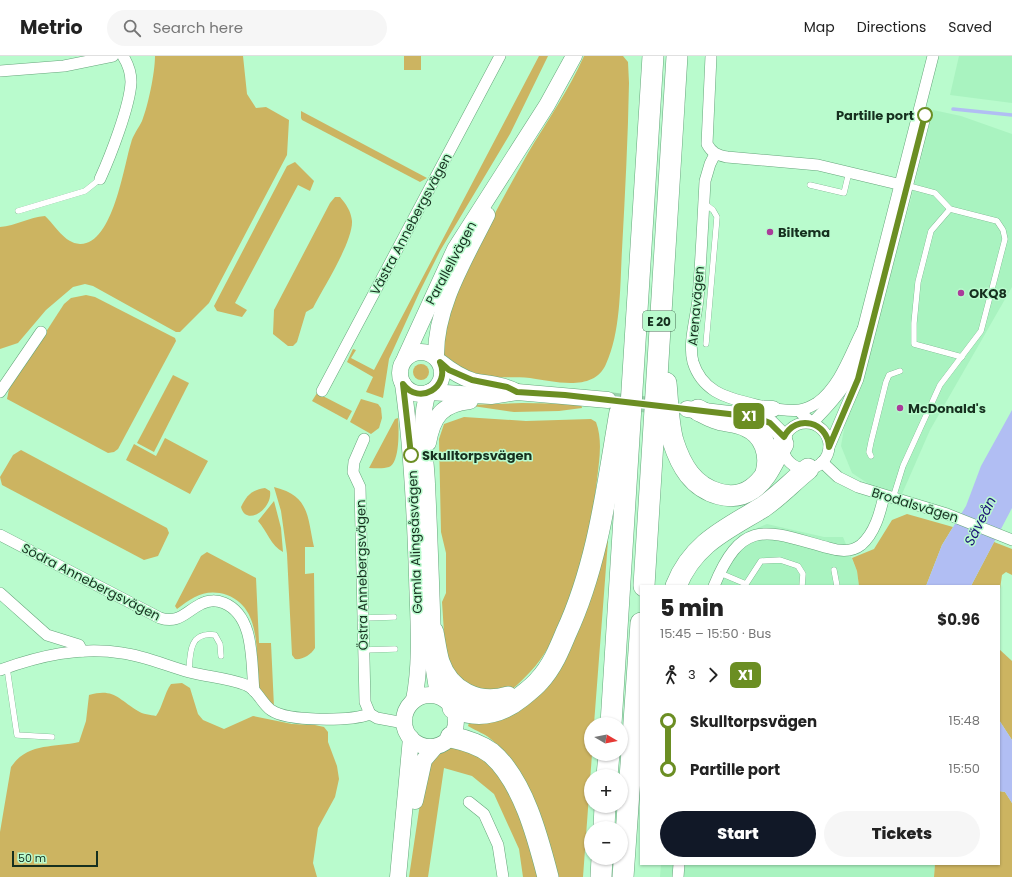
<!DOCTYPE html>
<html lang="en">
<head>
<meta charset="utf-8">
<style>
  :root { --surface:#fff; --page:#f6f6f6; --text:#222; --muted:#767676; --line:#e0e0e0; --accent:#111827 }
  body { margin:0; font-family:Poppins,sans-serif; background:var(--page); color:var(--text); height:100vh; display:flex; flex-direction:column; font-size:15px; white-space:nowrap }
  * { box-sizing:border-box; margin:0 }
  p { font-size:13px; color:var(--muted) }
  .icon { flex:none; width:22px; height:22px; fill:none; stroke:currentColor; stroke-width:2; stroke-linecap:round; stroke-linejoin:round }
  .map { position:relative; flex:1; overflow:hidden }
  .panel { position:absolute; left:640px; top:529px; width:360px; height:280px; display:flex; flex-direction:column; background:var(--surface); border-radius:0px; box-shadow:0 1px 3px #0004 }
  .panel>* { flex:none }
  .badge { padding:0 8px; border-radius:6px; font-size:14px; line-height:26px }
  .needle { width:26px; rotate:100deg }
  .buttons { position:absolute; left:584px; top:661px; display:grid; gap:8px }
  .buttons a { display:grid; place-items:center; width:44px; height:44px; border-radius:50%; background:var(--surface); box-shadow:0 1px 3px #0004; font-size:20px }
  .scale { position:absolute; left:12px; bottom:10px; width:86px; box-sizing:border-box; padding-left:4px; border:2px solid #16301f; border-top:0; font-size:11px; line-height:14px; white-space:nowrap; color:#16301f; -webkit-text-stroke:3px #b9fbcd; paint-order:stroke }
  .map>.badge { position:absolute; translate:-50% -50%; box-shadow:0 0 0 2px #fff }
  .legs { display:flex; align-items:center; gap:6px; height:44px; padding:0 20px; font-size:13px }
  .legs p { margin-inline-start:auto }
  .headline { display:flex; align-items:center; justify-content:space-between; height:68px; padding:0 20px }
  h1 { font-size:22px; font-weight:800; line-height:30px }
  .cta { display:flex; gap:8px; margin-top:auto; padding:8px 20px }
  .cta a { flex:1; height:46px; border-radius:24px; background:var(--accent); color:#fff; font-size:16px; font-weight:800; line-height:46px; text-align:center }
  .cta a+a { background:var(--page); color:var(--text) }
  ul { padding:0 20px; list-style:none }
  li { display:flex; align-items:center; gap:14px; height:48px; font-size:15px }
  li i { display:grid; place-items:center; width:6px; height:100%; margin:0 5px; background:currentColor }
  li i::after { content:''; width:10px; height:10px; margin:-5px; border:3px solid; border-radius:50%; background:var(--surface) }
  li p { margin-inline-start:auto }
  li:first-child i { background:linear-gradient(#0000 50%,currentColor 0) }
  li:last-child i { background:linear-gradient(currentColor 50%,#0000 0) }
  header { display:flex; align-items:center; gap:24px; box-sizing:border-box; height:56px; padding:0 20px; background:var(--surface); border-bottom:1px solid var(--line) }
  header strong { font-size:19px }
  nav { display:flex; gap:22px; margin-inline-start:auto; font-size:14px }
  .search { width:280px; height:36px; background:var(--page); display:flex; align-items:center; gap:10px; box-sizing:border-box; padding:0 14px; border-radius:22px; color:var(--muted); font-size:15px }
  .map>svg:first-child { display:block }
  .built { fill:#a9f3c0 }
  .green { fill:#ccb461 }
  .water { fill:#b1bef3 }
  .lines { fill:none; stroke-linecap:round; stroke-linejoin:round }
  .stream { stroke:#b1bef3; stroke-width:3.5 }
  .secondary-tunnel { stroke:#98d2aa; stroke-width:16; stroke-dasharray:16 8; stroke-linecap:butt }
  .lane-casing { stroke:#66a67b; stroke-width:6 }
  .street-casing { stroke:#66a67b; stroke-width:12 }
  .secondary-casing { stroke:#66a67b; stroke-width:17 }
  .highway-casing { stroke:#66a67b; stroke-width:22 }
  .lane { stroke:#fff; stroke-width:5.5 }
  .street { stroke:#fff; stroke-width:11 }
  .secondary { stroke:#fff; stroke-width:16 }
  .highway { stroke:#fff; stroke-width:21 }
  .line-1-casing { stroke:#fff; stroke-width:9 }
  .line-1 { stroke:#6b8e23; stroke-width:6 }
  .stop-1-dot { fill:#fff; stroke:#6b8e23; stroke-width:2 }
  .poi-dot { fill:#aa3c9a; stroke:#b9fbcd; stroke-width:1.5 }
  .labels { text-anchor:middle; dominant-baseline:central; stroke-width:3; stroke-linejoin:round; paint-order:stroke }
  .shield { fill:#b9fbcd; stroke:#476d53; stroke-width:1 }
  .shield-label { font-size:12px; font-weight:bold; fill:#16301f }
  .stop-label { font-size:13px; font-weight:bold; fill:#16301f; stroke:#b9fbcd; text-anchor:end }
  .street-label { font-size:13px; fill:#16301f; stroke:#b9fbcd }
  .poi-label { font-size:13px; font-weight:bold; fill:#16301f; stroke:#b9fbcd; text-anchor:start }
  .water-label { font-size:14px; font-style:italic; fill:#1b1176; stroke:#b9fbcd }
</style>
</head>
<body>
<header>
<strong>Metrio</strong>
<div class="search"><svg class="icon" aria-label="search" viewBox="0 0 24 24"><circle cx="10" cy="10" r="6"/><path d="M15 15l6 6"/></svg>Search here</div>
<nav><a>Map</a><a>Directions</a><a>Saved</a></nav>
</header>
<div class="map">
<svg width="1012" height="821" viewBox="0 0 1012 821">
  <rect width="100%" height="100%" fill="#b9fbcd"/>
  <!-- built -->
  <g class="built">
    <polygon points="959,0 1012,0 1012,47 950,39"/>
    <polygon points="933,54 961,60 1012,78 1012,231 930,374 902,438 875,432 852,417 841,390 845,367 909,151"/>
    <polygon points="767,468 824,481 843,481 857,515 859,530 708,530 718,508 740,479"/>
    <polygon points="661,808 935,808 934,821 660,821"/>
  </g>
  <!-- green -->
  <g class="green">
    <path d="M155,0H243L247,38L256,52L266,51L289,64L287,99L209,247L180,276H176L93,230L85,228L73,231L46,254L18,287L0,293V171C16,170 29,161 45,160C55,169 64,187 80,188C113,189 124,109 131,87C133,79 138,73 142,65C148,50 155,17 155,0Z"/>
    <rect x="404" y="0" width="17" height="14"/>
    <polygon points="539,0 548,0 510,78 440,195 420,235 389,303 383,342 366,336 373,321 347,306 353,293 356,294 351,302 374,314"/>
    <path d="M584,0H623L628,6L629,27C628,83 625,138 622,194C620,229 621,276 606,308C594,337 553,325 530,322C503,319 472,327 450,306C445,302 442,296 442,289C443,264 456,239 466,217C484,176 506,136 528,97C547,65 569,34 584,0Z"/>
    <polygon points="301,55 427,122 420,126 302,64 301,62"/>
    <polygon points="295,106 314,125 310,135 298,129 235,247 247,254 242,261 217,255 214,250 287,110"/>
    <path d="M335,141H340C346,148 351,155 352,165C353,186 323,232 313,252L306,256L297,286L293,290H288L273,278L274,254L330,147Z"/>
    <polygon points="86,239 95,241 175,282 176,285 118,393 114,396 108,397 7,343 9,333 64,248 71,242"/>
    <circle cx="421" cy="316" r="8"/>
    <polygon points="173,319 189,327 154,396 137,387"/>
    <polygon points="317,337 352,355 347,364 312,345"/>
    <polygon points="361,343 378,348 381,352 382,362 379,372 371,378 350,366"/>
    <polygon points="522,347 581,348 582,352 559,355 514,356 466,349"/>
    <path d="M464,361L526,365L591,363L596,366C603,385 599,405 597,424C590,481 577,540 549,590C538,610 523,624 507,638L468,636L446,607L442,546L446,537V497L441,476L439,383L444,368Z"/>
    <path d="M398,362C399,373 400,407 389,411C383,413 375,412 369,412L395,363Z"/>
    <polygon points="165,382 208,405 190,438 126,404 134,388 156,400"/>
    <polygon points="21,394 167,472 169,477 158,500 144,504 2,429 0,421 13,399"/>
    <path d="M274,431C310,440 307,460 314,491H305V518L314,517L315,592C311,599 302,604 295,603L292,599L287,498L281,455Z"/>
    <path d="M265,432L270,435C273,453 246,471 241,451C247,439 252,434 265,432Z"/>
    <path d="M274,445L281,472L283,496C271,490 267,475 258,465Z"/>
    <polygon points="907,458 953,471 942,489 926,530 859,530 857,515 852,502 874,493 892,464"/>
    <path d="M605,485H608L594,668H591L592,698L583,821H556C543,771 533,720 492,684C486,678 476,675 468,670L469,667L522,652Z"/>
    <polygon points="994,486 1012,493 1012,519 1006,516 1002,519 999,540 999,530 971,530"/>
    <path d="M207,496L256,522L259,587H271L274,651C270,647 262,641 260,635C258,630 259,622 258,617C256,589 259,551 227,539C206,532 193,541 177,553L175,550L201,500Z"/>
    <polygon points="999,593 1012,605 1012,684 999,664"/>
    <path d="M182,627L190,632L198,658L203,664L224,673L253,660L292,668L315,669L324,671L328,676V686L337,710L339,723L335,741L318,772L313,807L317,821H0V776L11,711C28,686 54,692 79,686L86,665L89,639C114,632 118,643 138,655C142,658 151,659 156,660C163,650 164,638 171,628Z"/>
    <path d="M456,689C465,693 479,697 486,704C518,734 526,781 538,821H523L519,793L494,738L472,720L444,712L428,821H409L424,721C430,703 438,694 456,689Z"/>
    <polygon points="999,735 1005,736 1012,747 1012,821 934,821 935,808 999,808"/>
  </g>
  <!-- water -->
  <g class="water">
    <polygon points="1012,354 1012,452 971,530 926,530 942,489 966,450 981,410"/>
    <polygon points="999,664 1012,684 1012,747 1005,736 999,735"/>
  </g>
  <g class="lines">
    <!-- stream -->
    <polyline class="stream" points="953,53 1012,59"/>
    <!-- secondary-tunnel -->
    <polyline class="secondary-tunnel" points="608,344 666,351"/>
    <defs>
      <g id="lane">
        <polyline points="810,129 844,137 849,116"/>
        <polyline points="704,147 713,154 717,161 706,288"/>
        <polyline points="950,153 931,175 918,226 914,267 914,288 962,301"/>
        <polyline points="18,155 85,135 100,123"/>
        <polyline points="871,400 869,396 871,386 886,326 889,319 900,315"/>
        <polyline points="893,442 903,410 940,329 981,275 1005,183 1003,174 997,165 950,153 935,137 909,130"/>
        <polyline points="834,514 837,530"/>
        <polyline points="720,517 746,528 761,505 780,504 798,510 803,518 802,530"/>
        <polyline points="363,562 394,561"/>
        <polyline points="364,594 395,593"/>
        <polyline points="7,612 17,679 52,681"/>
        <path d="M189,616C190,598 189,575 215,579L220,588L221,600"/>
      </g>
      <g id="street">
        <path d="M711,0L707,88C712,97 717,99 727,101L818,109L906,130"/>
        <polyline points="0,15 64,10 113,0"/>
        <path d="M715,98L710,108L705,125C703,164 701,204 698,243C696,263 688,287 693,306C697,319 704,328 715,335C729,344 784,357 800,354C806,353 812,350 817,347C841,329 850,298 863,273"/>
        <path d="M100,123C110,101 130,50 131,26C131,16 128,8 123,0"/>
        <polyline points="322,335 500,0"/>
        <polyline points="0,336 41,276"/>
        <path d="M799,355L812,367C841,338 860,315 863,273L933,0"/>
        <circle cx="806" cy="390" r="23"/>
        <polyline points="364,383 354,406 353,416 360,431 365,646 370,658"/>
        <polyline points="829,391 858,323 926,57"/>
        <polyline points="822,406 838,421 858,431 947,458 1012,484"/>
        <path d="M0,479L160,562C179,568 185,556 201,548C208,544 217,544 224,547C255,560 251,606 254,635"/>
        <path d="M714,530C743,459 769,476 829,492C839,495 852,496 861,489C875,477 880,457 884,440"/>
        <polyline points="0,537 47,579 79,589 82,595"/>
        <path d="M0,614C39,600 80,590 122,597C145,600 167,610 189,616C208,621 228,622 246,629C257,633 262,648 271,654C288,666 351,665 370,658L377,662L404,667"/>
        <polyline points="469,746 484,758 498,789 503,821"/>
        <polyline points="678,821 679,808"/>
      </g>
      <g id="secondary">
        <circle cx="421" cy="317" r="21"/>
        <path d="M436,301C435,251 465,203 487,159"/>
        <polyline points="405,302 455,193 547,49 574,0"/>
        <path d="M440,306C450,314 460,321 473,325C487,328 502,328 515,335"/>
        <path d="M403,328C412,392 415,456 417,520C418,561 422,604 414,644"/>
        <polyline points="430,336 491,340 517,336 608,344"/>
        <path d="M428,337C418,366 426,398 427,428C430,490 432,552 434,614L438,639"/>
        <polyline points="744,352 773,353"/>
        <polyline points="687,353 755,361 770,367 784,381"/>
        <path d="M428,387C433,360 442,348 470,345"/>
        <circle cx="430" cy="665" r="26"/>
        <polyline points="415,745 424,704 435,691"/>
        <polyline points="398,821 411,682"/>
      </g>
      <g id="highway">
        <path d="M666,327C668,346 668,367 673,385C681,410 693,431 719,438C730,441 742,440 752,433C767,423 774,403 783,388"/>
        <path d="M698,354C704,357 709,360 715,362C725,366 736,365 746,370C765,378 771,399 766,417"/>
        <polyline points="644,530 677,0"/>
        <path d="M676,530C693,487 727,473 763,451C779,440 793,425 808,413"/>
        <path d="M433,576C435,586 436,596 439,606C449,636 479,650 508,641"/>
        <path d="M453,652C478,662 500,658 521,641C527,636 534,631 539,625C552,611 559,594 566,577C598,508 607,431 620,356"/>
        <polyline points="611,668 653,0"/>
        <path d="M451,681C465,684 479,688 491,697C523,724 538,782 548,821"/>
        <polyline points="607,720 609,698"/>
        <polyline points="604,772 605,750"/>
        <polyline points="601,821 602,802"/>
        <polyline points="623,821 641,567"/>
      </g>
    </defs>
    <!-- lane casing -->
    <use href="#lane" class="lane-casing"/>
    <!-- street casing -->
    <use href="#street" class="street-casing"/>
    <!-- secondary casing -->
    <use href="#secondary" class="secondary-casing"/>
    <!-- highway casing -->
    <use href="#highway" class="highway-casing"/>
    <!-- lane -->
    <use href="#lane" class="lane"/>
    <!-- street -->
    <use href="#street" class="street"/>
    <!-- secondary -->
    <use href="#secondary" class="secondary"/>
    <!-- highway -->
    <use href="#highway" class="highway"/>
  </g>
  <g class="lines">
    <defs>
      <path id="line-1" d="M411,399L403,328C419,350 451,331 440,306L449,314L472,324L507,331L517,336L565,339L755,361L770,367L784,381C796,357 828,366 829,391L858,323L925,59"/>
    </defs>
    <!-- line-1 casing -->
    <use href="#line-1" class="line-1-casing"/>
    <!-- line-1 -->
    <use href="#line-1" class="line-1"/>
  </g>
  <!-- markers -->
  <g class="stop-1-dot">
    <circle cx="925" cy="59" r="7"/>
    <circle cx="411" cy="399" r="7"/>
  </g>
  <g class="poi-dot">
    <circle cx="770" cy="176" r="4"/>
    <circle cx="961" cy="237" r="4"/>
    <circle cx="900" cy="352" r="4"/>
  </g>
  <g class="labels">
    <!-- shield labels -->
    <rect class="shield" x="643" y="255" width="32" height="20" rx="3"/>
    <g class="shield-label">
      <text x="659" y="265">E 20</text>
    </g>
    <!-- stop labels -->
    <g class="stop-label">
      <text x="914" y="59">Partille port</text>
      <text x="422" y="399" text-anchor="start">Skulltorpsvägen</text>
    </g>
    <!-- street labels -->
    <g class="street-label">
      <text transform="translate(411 168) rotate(-62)">Västra Annebergsvägen</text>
      <text transform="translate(451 207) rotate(-62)">Parallellvägen</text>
      <text transform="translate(696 250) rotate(-85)">Arenavägen</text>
      <text transform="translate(915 449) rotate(17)">Brodalsvägen</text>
      <text transform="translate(415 486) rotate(-92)">Gamla Alingsåsvägen</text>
      <text transform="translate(362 519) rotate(-91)">Östra Annebergsvägen</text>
      <text transform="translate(91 526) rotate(27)">Södra Annebergsvägen</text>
    </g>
    <!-- poi labels -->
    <g class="poi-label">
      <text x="778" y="176">Biltema</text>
      <text x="969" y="237">OKQ8</text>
      <text x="908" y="352">McDonald's</text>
    </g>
    <!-- water labels -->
    <g class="water-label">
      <text transform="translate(980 465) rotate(-63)">Säveån</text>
    </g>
  </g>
</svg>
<div class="buttons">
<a><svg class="needle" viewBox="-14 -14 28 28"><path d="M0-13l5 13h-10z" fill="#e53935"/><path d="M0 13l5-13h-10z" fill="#767676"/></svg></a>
<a>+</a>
<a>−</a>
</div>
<div class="scale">50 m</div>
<b class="badge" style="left:749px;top:360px;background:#6b8e23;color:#fff">X1</b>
<section class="panel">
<div class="headline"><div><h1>5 min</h1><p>15:45 – 15:50 · Bus</p></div><b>$0.96</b></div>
<div class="legs"><svg class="icon" aria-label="walk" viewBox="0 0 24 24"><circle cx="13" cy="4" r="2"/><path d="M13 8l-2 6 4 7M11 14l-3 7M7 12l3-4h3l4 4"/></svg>3<svg class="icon" aria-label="forward" viewBox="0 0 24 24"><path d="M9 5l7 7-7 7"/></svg><b class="badge" style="background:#6b8e23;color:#fff">X1</b></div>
<ul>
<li><i style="color:#6b8e23"></i><b>Skulltorpsvägen</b><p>15:48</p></li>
<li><i style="color:#6b8e23"></i><b>Partille port</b><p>15:50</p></li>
</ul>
<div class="cta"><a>Start</a><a>Tickets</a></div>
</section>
</div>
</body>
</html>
